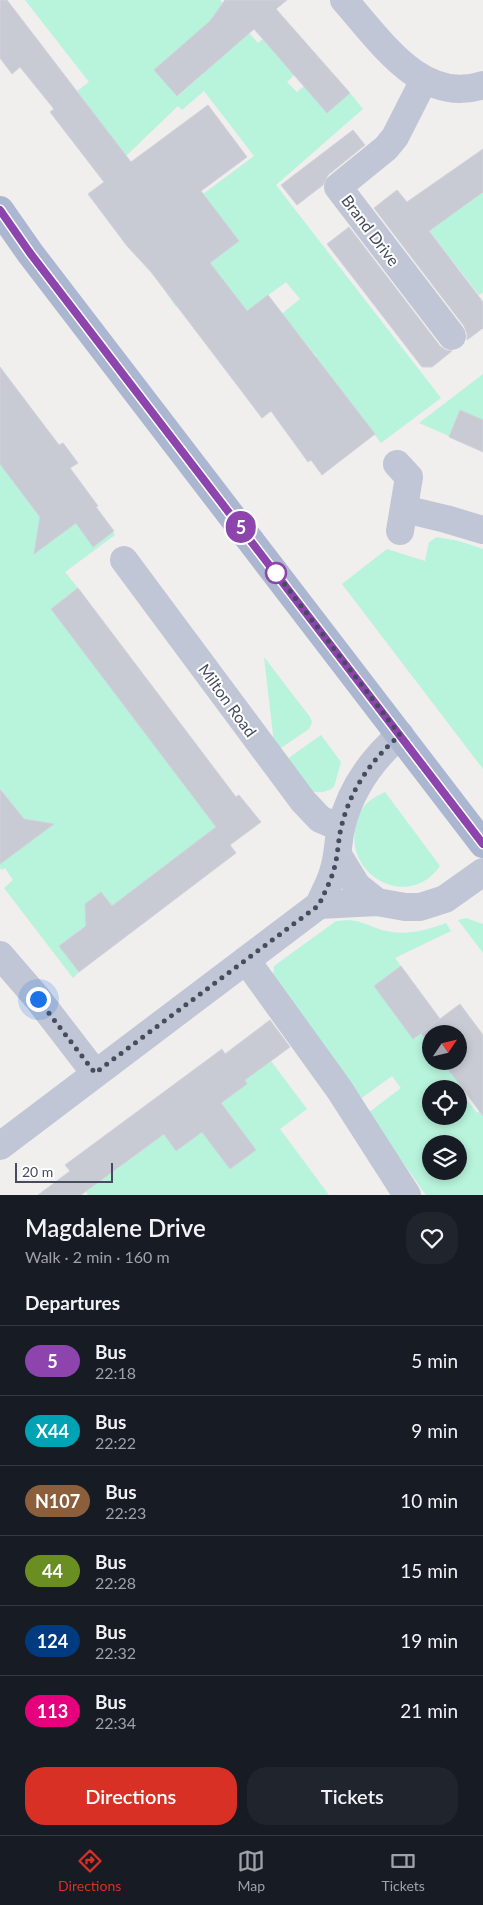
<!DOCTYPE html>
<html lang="en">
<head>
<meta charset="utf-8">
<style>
  :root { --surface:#171b24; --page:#20242c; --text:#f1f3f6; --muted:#9ea1a6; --line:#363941; --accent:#d93025 }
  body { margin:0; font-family:Lato,sans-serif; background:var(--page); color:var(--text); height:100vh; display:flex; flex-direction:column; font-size:19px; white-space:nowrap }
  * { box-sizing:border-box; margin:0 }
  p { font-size:16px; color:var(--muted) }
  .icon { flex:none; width:28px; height:28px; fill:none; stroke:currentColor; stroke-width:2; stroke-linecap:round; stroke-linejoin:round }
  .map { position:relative; height:1195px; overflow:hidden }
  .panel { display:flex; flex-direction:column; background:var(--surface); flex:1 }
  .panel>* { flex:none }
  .badge { padding:0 10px; border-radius:16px; font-size:18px; line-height:32px }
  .needle { width:32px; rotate:55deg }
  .controls { position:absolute; left:422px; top:1025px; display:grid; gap:10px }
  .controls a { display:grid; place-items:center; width:45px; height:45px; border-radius:50%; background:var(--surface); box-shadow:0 2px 8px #0003; font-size:25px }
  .scale { position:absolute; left:15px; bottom:12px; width:98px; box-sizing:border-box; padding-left:5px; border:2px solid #444c5d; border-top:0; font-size:14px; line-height:18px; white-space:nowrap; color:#444c5d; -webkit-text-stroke:4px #fff; paint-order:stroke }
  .you { position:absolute; width:25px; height:25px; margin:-12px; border:4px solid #fff; border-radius:50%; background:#1a73e8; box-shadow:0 0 0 8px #1a73e833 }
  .map>.badge { position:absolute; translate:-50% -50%; box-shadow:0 0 0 2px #fff }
  h2 { padding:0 25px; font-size:19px; line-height:45px }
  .round { display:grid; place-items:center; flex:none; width:52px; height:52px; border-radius:20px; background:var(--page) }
  .head { display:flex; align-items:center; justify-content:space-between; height:85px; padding:0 25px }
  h1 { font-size:24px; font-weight:600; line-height:38px }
  .action { display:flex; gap:10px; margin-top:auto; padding:10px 25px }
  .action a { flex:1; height:58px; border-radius:20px; background:var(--accent); color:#fff; font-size:20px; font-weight:600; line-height:58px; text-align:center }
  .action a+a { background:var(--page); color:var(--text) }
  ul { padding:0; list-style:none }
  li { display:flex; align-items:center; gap:15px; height:70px; padding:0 25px; border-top:1px solid var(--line) }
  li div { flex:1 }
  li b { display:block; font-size:19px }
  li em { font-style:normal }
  li .badge { min-width:55px; font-weight:700; text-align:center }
  .menu { display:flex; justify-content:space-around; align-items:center; height:70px; border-top:1px solid var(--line); background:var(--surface); font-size:14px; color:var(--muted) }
  .menu a { display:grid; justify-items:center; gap:2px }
  .menu .current { color:var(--accent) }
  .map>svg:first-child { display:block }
  .green { fill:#b8f3db; fill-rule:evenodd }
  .building { fill:#c9cbd4; stroke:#d1d2da }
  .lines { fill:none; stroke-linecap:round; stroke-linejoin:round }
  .minor { stroke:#c0c6d5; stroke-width:28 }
  .major { stroke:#abb6d0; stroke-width:28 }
  .line-casing { stroke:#fff; stroke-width:11 }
  .line { stroke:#8e44ad; stroke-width:8 }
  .walk { stroke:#444c5d; stroke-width:5; stroke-dasharray:0 9 }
  .stop-dot { fill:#fff; stroke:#8e44ad; stroke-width:2.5 }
  .labels { text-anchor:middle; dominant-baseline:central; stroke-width:4; stroke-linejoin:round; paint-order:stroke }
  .street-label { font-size:16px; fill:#444c5d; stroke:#fff }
</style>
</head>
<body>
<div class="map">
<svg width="483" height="1195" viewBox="0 0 483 1195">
  <rect width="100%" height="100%" fill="#f1eeee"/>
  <!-- green -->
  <g class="green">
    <path d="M25,0H220L258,43L285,19L294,75L287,82L297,92L304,86L327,112L350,93L363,109L276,185L441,398L381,443L336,384L305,366L317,357L299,335L288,344L279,316L300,299L286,282L243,314L218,274L176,307L167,294L239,241L203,194L254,156L204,91L182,110L178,106L126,156L77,91L89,82ZM181,47L204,73L178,96L155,70Z"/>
    <polygon points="439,180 460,208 483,192 483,292 479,295 407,202"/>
    <polygon points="483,374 483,420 460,410 449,436 419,423"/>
    <polygon points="0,435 13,481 43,521 48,544 95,508 115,535 65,572 78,588 51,609 216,827 112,906 101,892 85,904 85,915 91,922 60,946 79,972 73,978 4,888 13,880 5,868 2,870 0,868 0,864 40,834 41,828 35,821 29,820 26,822 0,788"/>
    <polygon points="437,537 459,541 483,549 483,769 342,584 387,549 425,561 429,542"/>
    <polygon points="264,657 310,717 312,722 309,729 275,752"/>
    <path d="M321,735L341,762L334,787C324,794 316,793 304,790L283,762Z"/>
    <path d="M385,792L440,866C409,911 343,876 356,825C358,819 359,812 363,808C368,800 377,796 385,792Z"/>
    <polygon points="466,918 483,924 483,953 458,920"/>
    <path d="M349,920C360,921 366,924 376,928C400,937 422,932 446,923L451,931L395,958L401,966L374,986L421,1033L431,1046V1061H442L460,1085L458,1087V1089H431V1116H459V1089L477,1113L483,1109V1195H426L368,1113L401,1088L392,1076L359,1100L273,977L274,966L336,921ZM431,1144H459V1171H431Z"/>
    <path d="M271,1061L307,1109L280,1129L329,1195H88L86,1192L164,1134L176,1151L202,1132L205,1104L228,1098L247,1084L245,1080ZM247,1139L256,1150L230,1169L221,1157Z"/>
  </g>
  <!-- building -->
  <g class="building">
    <polygon points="0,0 7,0 131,162 208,105 247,157 201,191 239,241 210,263 247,311 268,295 375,434 322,475 311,460 308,462 271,411 262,418 151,272 127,246 88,194 104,182 50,112 54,109 20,67 12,74 0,58"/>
    <polygon points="225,0 287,0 276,9 350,93 327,113 254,29 177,96 154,70 210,21"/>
    <polygon points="353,130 365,145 328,175 323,185 297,205 281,185"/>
    <polygon points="483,149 483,192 429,231 483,302 483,328 467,340 467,334 464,326 374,208 397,190 407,202"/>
    <polygon points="349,227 440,346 446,350 452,351 432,367 422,367 327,244"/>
    <polygon points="0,367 59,445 63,443 78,463 70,468 98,506 96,507 114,531 93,547 76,523 34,554 40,517 0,464"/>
    <polygon points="460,410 483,420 483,452 449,437"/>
    <polygon points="78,588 236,797 239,795 261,822 230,845 236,853 79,972 59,946 86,926 85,904 101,892 112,906 216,827 51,609"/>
    <polygon points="0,789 24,819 54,824 0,864"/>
    <polygon points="401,966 440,1019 413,1039 374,986"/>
    <polygon points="460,1004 483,1035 483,1116 442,1061 459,1061 459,1034 431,1034 431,1047 421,1033"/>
    <polygon points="270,1020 290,1047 245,1080 247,1084 221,1103 256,1150 230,1169 202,1132 176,1151 164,1134 81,1195 38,1195 70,1171 65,1165 222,1049 225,1054"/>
  </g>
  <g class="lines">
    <!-- minor -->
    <g class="minor">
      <path d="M344,0C379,39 422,106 483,85"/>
      <polyline points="424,80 395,137 386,148 338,187 452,336"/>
      <polyline points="397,464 409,477 400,531"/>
      <polyline points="404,509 446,519 483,530"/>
      <polyline points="124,560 303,801 320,819 341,828"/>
      <polyline points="338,855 357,886 377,902"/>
      <polyline points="319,905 377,902 405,907 420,907 445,899 483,872"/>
      <polyline points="0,955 38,999 95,1073"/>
      <polyline points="246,960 339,1089 407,1195"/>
      <path d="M0,1146L319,905C324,893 331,882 334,869C338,856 338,841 341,828C350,790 371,760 400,735"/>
    </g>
    <!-- major -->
    <polyline class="major" points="0,210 30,253 483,844"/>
  </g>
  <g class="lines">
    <defs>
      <polyline id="line" points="0,210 30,253 483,844"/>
    </defs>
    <!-- line casing -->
    <use href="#line" class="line-casing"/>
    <!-- line -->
    <use href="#line" class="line"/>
    <!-- walk -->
    <path class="walk" d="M38,999L95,1073L319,905C324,893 331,881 334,869C338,856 338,841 341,828C350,790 371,760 400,735L276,573"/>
  </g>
  <!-- markers -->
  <circle class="stop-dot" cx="276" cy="573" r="10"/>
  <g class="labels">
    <!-- street labels -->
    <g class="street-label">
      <text transform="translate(371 230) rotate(53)">Brand Drive</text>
      <text transform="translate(228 700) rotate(54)">Milton Road</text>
    </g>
  </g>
</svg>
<div class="controls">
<a><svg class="needle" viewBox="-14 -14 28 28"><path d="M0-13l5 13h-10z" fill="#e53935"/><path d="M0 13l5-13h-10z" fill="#9ea1a6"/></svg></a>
<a><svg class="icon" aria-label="locate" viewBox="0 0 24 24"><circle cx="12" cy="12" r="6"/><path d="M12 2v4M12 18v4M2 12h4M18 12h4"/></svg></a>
<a><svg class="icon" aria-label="layers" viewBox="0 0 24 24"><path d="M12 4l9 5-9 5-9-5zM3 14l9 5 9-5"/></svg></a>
</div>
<div class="scale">20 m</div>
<div class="you" style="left:38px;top:999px"></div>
<b class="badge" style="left:241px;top:527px;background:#8e44ad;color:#fff">5</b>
</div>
<section class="panel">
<div class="head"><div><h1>Magdalene Drive</h1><p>Walk · 2 min · 160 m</p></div><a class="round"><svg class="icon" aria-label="heart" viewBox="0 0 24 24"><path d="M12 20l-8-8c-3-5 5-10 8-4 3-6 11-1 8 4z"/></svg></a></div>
<h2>Departures</h2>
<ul>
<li><span class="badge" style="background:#8e44ad;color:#fff">5</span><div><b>Bus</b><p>22:18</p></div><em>5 min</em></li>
<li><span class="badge" style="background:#00a3b4;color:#fff">X44</span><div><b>Bus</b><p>22:22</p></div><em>9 min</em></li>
<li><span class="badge" style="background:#8b5e3c;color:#fff">N107</span><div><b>Bus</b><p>22:23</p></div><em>10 min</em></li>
<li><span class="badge" style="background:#6b8e23;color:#fff">44</span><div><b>Bus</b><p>22:28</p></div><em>15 min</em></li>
<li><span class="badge" style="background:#003b80;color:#fff">124</span><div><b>Bus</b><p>22:32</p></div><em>19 min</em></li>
<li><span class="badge" style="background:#e6007e;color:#fff">113</span><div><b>Bus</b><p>22:34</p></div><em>21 min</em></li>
</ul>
<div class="action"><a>Directions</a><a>Tickets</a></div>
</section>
<nav class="menu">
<a class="current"><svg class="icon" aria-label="directions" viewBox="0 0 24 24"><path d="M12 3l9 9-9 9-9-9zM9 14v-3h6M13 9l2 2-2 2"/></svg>Directions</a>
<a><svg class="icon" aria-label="map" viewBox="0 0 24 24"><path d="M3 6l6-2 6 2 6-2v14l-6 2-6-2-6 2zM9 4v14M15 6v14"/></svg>Map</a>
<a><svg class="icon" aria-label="tickets" viewBox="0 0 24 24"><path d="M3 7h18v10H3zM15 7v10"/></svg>Tickets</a>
</nav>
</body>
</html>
